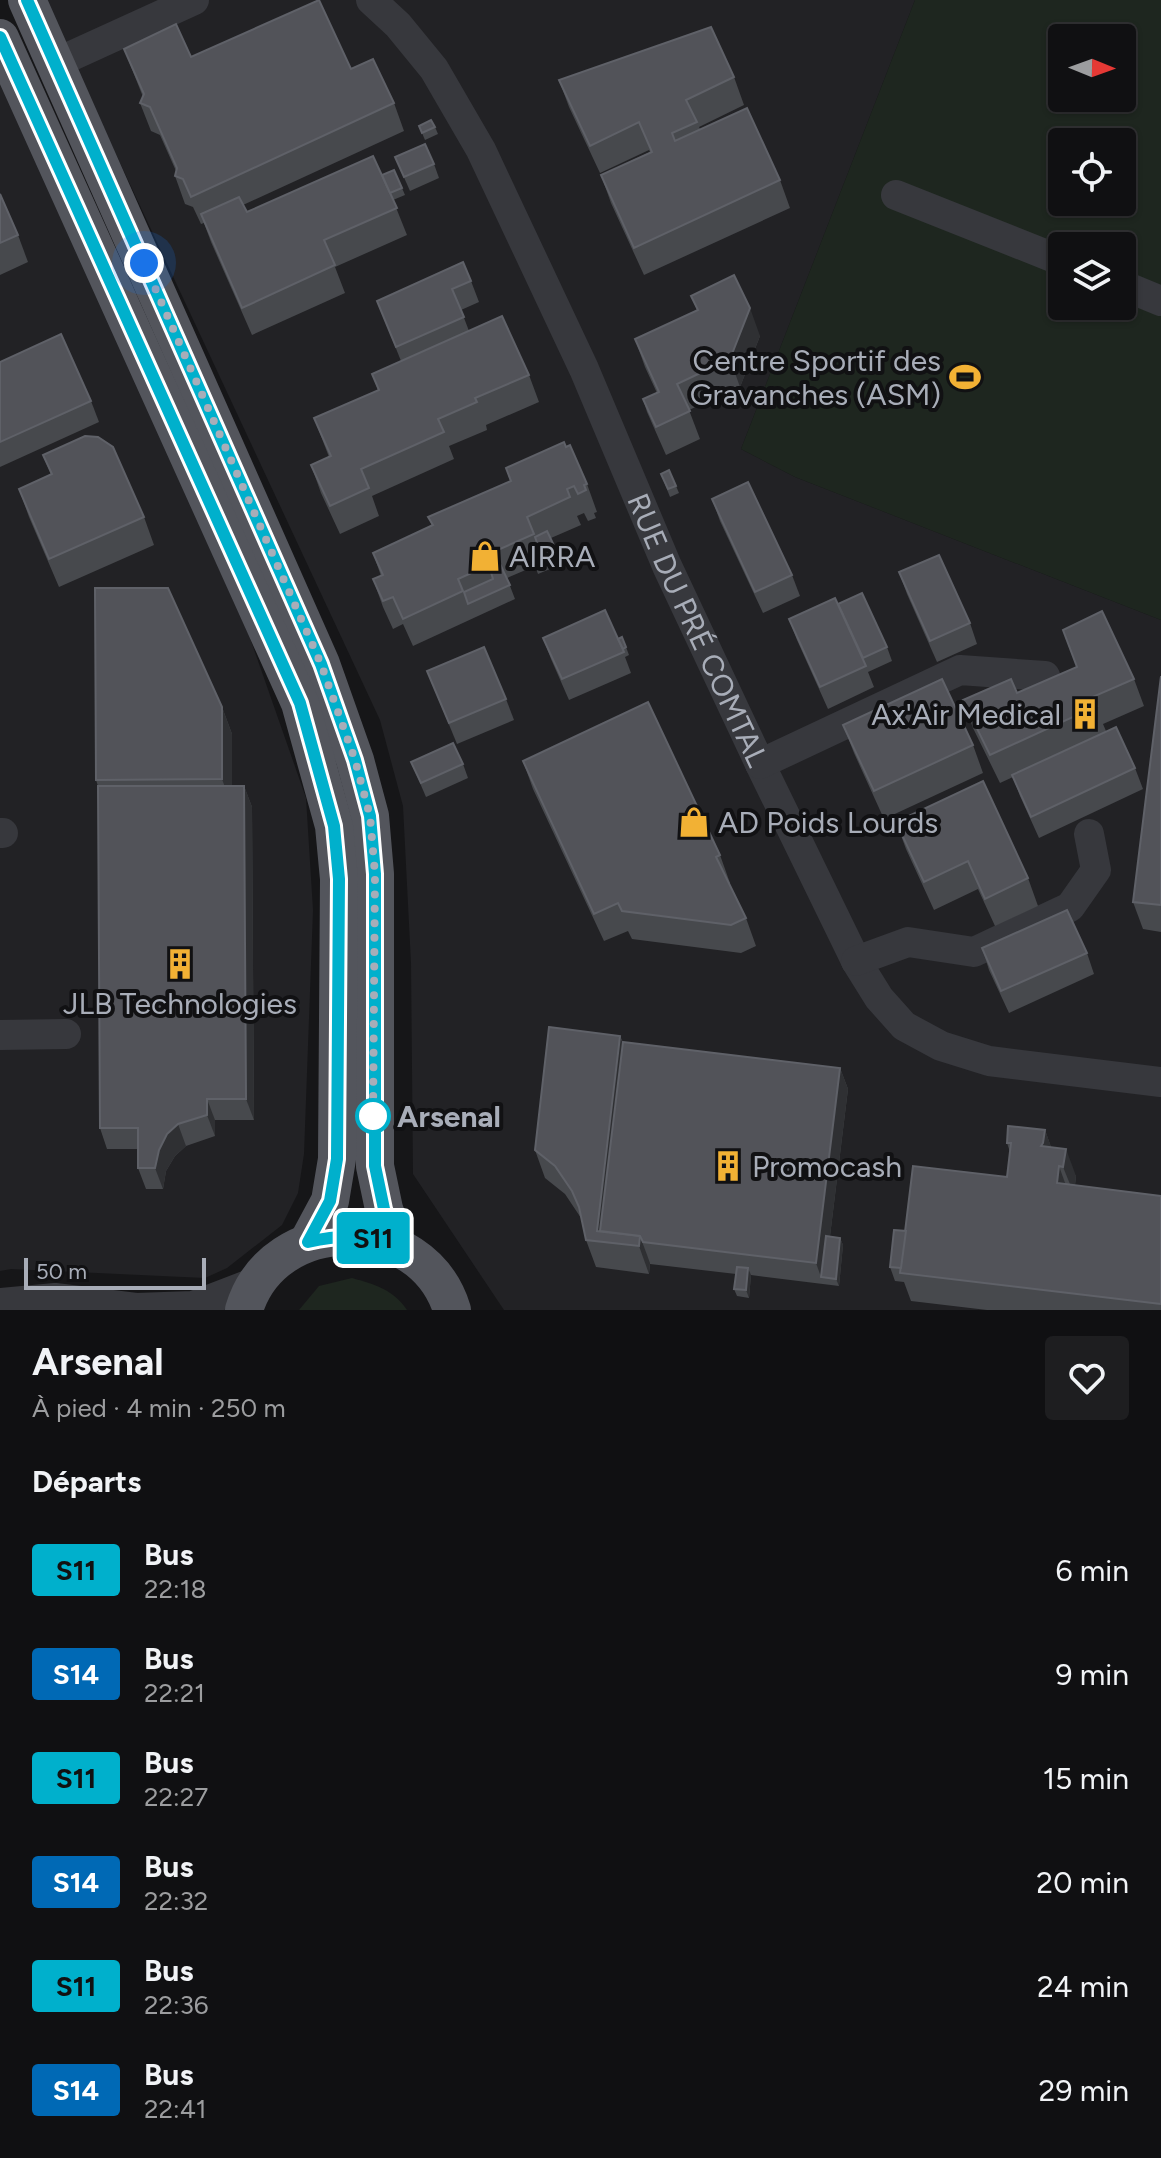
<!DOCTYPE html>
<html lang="fr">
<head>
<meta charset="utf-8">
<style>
  :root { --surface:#101012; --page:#1e1e20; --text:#f1f3f6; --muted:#9c9d9f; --line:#303032 }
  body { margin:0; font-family:Figtree,sans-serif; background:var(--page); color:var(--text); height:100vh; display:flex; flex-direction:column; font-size:30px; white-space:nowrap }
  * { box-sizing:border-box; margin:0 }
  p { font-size:26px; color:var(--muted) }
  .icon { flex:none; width:44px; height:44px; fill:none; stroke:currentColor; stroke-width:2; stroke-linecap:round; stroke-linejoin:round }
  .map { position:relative; height:1310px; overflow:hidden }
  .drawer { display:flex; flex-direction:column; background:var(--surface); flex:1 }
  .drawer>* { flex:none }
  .badge { padding:0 16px; border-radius:6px; font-size:28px; line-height:52px }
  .needle { width:52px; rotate:91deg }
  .buttons { position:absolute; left:1048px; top:24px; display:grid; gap:16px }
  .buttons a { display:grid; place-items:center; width:88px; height:88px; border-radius:8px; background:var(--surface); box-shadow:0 2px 6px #0004,0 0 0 2px var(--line); font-size:40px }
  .scale { position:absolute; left:24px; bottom:20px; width:182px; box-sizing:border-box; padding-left:8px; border:4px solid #a8adb8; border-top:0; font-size:22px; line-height:28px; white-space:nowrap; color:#a8adb8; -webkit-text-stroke:6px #111113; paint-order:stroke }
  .you { position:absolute; width:40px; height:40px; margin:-20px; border:6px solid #fff; border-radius:50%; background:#1a73e8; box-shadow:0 0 0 12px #1a73e833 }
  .map>.badge { position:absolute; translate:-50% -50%; box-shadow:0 0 0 4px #fff }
  h2 { padding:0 32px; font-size:30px; line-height:72px }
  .round { display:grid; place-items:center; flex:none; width:84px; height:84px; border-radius:8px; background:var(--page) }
  .head { display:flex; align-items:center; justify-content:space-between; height:136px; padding:0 32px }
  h1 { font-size:38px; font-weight:700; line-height:60px }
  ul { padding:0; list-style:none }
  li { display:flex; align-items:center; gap:24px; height:104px; padding:0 32px }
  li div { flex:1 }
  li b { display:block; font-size:30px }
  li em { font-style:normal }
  li .badge { min-width:88px; font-weight:700; text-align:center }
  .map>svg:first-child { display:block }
  .built { fill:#222225 }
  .green { fill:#1e261f; fill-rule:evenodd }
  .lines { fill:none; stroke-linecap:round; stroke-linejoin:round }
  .minor { stroke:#37383d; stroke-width:30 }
  .major { stroke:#53555c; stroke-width:38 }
  .wall { fill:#47494d }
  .shaded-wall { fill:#2f3033 }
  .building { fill:#525359; stroke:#5f6168; stroke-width:2 }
  .line-casing { stroke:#fff; stroke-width:18 }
  .line { stroke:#00b0cc; stroke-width:12 }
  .walk { stroke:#a8adb8; stroke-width:8; stroke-dasharray:0 14.4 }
  .stop-dot { fill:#fff; stroke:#00b0cc; stroke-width:4 }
  .labels { text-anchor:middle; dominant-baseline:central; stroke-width:8; stroke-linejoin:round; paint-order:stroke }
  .poi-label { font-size:30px; fill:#a8adb8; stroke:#111113; text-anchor:start }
  .street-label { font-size:30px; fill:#a8adb8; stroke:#111113 }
  .stop-label { font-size:30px; font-weight:bold; fill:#a8adb8; stroke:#111113; text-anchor:start }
</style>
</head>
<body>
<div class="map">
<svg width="1161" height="1310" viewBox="0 0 1161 1310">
  <rect width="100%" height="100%" fill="#161618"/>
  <!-- built -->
  <g class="built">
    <polygon points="44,0 915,0 741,449 795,477 1161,620 1161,1310 504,1310 413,1174 411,963 403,806 380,720"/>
    <polygon points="0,78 250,638 306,798 313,910 304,1154 298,1193 282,1225 227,1268 205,1278 11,1269 0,1271"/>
  </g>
  <!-- green -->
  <g class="green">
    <path d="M915,0H1161V620L795,477L741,449ZM1062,38H1122V98H1062ZM1062,142H1122V202H1062ZM1062,246H1122V306H1062Z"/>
    <path d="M352,1278C374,1284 394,1290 407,1310H299L319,1286Z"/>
  </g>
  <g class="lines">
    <!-- minor -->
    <g class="minor">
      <path id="s1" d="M371,0L398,25L434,69L481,150L584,369L667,566L760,764L856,961L879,998L904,1026L941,1046L989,1061L1161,1082"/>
      <polyline points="56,63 194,0"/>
      <polyline points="896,195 1062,261"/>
      <polyline points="1122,285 1161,301"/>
      <polyline points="760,764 960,670 1045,676"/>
      <polyline points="0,833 3,833"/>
      <polyline points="856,961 908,942 974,952 1070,907 1096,870 1089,834"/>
      <polyline points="0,1035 66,1034"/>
      <polyline points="0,1303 55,1298 136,1308 193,1306 258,1281"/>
    </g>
    <!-- major -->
    <g class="major">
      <polyline points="27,0 321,664 355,760 370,816 375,874 375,1166 384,1209 397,1246"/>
      <polyline points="0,38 300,703 334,826 339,879 337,1159 330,1201 308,1242"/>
      <path d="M244,1310C273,1212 422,1212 452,1310"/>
    </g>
  </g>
  <!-- wall -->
  <g class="wall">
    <polygon points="124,49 191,57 351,69 394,103 404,131 243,205 247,212 382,175 402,188 405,195 393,200 407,235 335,267 345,293 252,335 211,242 204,223 201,224 193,207 185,204 175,176 176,171 160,135 151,131 140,103 143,97"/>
    <polygon points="734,77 744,105 699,127 700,129 780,180 790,208 644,275 611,203 601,175 650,152 649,150 600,173 569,107 559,80"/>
    <polygon points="419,126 435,127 438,134 425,140"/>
    <polygon points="395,157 434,164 439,178 410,191"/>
    <polygon points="0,194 18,235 28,262 0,275"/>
    <polygon points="471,281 479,302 461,310 469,331 529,375 539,402 486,425 487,430 449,446 454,459 372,496 379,516 340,534 321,493 311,465 329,457 314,418 378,390 372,374 401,361 377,301"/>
    <polygon points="691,296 760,336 740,387 689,410 700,439 666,455 647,412 643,399 657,393 645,367 635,339 697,310"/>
    <polygon points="0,362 91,401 99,422 0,467"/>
    <polygon points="43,455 144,517 154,545 59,587 29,517 19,489 51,475"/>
    <polygon points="506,468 587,484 597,512 594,513 596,518 588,521 584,513 577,516 581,525 551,538 562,564 538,574 535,566 507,578 515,599 413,646 403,624 393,629 383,607 373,579 381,576 373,553 432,526 428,517 510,481"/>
    <polygon points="661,474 676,486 679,493 670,497"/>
    <polygon points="712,499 792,575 800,596 763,613 720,521"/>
    <polygon points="899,572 970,623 977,644 937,662 907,594"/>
    <polygon points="838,604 887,647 892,661 868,672 874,687 828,709 797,640 789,619"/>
    <polygon points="543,638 618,639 626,647 629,655 625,657 631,673 569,700 551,659"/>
    <polygon points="427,671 506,699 514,720 457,744"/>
    <polygon points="1161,676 1161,932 1143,929 1133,902"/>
    <polygon points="1134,679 1144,706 1103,724 1106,731 1135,768 1143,789 1039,838 1020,796 1013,777 1000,783 973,728 963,700"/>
    <polygon points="222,707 232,734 232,786 244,786 252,807 254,1120 215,1120 215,1136 186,1146 175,1156 166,1171 163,1189 146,1189 138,1168 138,1149 107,1149 100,1128 98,786 96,780"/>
    <polygon points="843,725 973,745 983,773 884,819 854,753"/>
    <polygon points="523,761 720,855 730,883 729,883 746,918 756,946 741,953 632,939 628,931 604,941 533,789"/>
    <polygon points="411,762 463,764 468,778 426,797"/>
    <polygon points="896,822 1028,878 1038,906 995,926 978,889 934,910 906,849"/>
    <polygon points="982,948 1087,953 1094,974 1009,1013 989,970"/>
    <polygon points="620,1036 623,1042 840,1068 848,1089 830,1236 840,1238 843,1245 839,1286 751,1275 749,1298 737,1296 734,1289 736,1274 650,1264 649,1274 596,1267 586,1240 581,1218 565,1194 545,1178 535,1150"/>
    <polygon points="1045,1130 1051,1147 1076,1176 1075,1185 1161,1196 1161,1310 987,1310 911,1301 904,1282 895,1281 890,1267 906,1231 1007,1177 1010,1152 1007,1143"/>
  </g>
  <!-- shaded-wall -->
  <g class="shaded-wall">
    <polygon points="750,308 760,336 740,387 730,359"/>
    <polygon points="222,707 232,734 232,807 222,779"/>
    <polygon points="244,786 252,807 254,1120 246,1099"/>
    <polygon points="620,1036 630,1063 599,1237 597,1231"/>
    <polygon points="840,1068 848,1089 825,1277 821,1277 816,1263"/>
    <polygon points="207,1099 215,1120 215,1136 207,1115"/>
    <polygon points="178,1124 186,1146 175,1156 166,1171 163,1189 155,1168 159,1150 167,1134"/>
    <polygon points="1045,1130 1055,1158 1041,1146"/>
    <polygon points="1066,1149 1076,1176 1074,1194 1063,1167"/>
    <polygon points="1059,1166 1069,1194 1057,1183"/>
    <polygon points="640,1236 650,1263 649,1274 639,1246"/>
    <polygon points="840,1238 843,1245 839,1286 836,1279"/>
    <polygon points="748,1268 751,1275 749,1298 746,1290"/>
  </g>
  <!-- building -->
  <g class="building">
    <polygon points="319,0 351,69 373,59 394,103 191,197 183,179 175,176 177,168 150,107 140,103 144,94 124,49 176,24 191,57"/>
    <polygon points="711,27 734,77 686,100 697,122 672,133 675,141 747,108 780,180 634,248 601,175 652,152 639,122 590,146 559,80"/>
    <polygon points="431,120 435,127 422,133 419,126"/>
    <polygon points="425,144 434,164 404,177 395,157"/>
    <polygon points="373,156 397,208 324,240 335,265 242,308 201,214 239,197 247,212"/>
    <polygon points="394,170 402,188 390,193 382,175"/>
    <polygon points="0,194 18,235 0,243"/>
    <polygon points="463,262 471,281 452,289 464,317 396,347 377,301"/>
    <polygon points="734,275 750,308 730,359 677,384 690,411 656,427 643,399 659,392 635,339 698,310 691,296"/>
    <polygon points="502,316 529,375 475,398 477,402 438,419 444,432 361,469 369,488 330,506 311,465 331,456 314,418 379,390 372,374"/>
    <polygon points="61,334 91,401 0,442 0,362"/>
    <polygon points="85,436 98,437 113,447 144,517 49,559 19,489 52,474 43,455"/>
    <polygon points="564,442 566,447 570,445 587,484 584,485 586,490 578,494 574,486 567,489 570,497 527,517 534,534 484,556 489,565 458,579 463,591 403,619 393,597 383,601 373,579 383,575 373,553 433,525 428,517 511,481 506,468"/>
    <polygon points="669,470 676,486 668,489 661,474"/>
    <polygon points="748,482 792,575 755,592 712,499"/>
    <polygon points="547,531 559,556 536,567 532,558 541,554 535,537"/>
    <polygon points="939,555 970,623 930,641 899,572"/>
    <polygon points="500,564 510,585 468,604 464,592 493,579 490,569"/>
    <polygon points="95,588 168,588 222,707 222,779 96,780"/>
    <polygon points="862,593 887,647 863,658 838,604"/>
    <polygon points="835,598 866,666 820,687 789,619"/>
    <polygon points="605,610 624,652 562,679 543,638"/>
    <polygon points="1102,611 1134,679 1090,698 1097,706 990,755 963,700 1011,679 1017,693 1077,667 1063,630"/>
    <polygon points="622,637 626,647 623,649 618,639"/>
    <polygon points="484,647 506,699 449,723 427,671"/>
    <polygon points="1161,676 1161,905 1133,902"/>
    <polygon points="942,679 973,745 874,791 843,725"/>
    <polygon points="648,702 720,855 716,857 746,918 731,925 622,911 618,903 594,914 523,761"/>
    <polygon points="1116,727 1135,768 1031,817 1012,775"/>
    <polygon points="453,743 463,764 421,783 411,762"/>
    <polygon points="983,781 1028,878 985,899 968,861 924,882 896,822"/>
    <polygon points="98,786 244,786 246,1099 207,1099 207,1115 178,1124 167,1134 159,1150 155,1168 138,1168 138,1128 100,1128"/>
    <polygon points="1067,910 1087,953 1001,991 982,948"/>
    <polygon points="549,1027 620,1036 597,1231 640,1236 639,1246 586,1240 579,1207 572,1191 555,1166 535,1150"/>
    <polygon points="623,1042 840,1068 816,1263 643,1242 640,1236 600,1231"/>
    <polygon points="1008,1126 1045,1130 1043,1143 1041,1146 1066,1149 1063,1167 1059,1166 1057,1183 1161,1196 1161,1304 900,1273 913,1166 1007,1177 1011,1143 1007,1143"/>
    <polygon points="894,1230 906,1231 901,1268 890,1267"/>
    <polygon points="826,1236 840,1238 836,1279 821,1277"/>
    <polygon points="737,1267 748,1268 746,1290 734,1289"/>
  </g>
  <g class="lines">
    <defs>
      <path id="line" d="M0,37L300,703L334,826L339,879L337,1159L330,1201L308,1242C344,1234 362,1235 397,1246L384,1209L375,1166V874L370,816L355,760L321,664L27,0"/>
    </defs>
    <!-- line casing -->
    <use href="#line" class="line-casing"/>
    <!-- line -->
    <use href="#line" class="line"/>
    <!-- walk -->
    <polyline class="walk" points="144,263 321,664 355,760 370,816 375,874 373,1119 373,1116"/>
  </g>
  <!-- icons -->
  <defs>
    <symbol id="stadium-bare" viewBox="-9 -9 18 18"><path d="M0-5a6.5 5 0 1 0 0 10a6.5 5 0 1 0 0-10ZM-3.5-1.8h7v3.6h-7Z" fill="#f2b134" stroke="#111113" stroke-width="2.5" paint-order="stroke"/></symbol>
    <symbol id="shop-bare" viewBox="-9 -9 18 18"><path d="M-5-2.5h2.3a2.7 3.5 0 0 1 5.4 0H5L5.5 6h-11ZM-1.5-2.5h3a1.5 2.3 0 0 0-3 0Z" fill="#f2b134" stroke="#111113" stroke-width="2.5" paint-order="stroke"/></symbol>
    <symbol id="building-bare" viewBox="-9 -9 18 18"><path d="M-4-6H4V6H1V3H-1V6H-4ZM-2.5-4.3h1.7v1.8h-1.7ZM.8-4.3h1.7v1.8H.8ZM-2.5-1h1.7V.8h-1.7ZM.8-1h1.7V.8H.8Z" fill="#f2b134" stroke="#111113" stroke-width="2.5" paint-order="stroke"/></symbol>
  </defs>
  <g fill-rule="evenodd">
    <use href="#stadium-bare" x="943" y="355" width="44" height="44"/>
    <use href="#shop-bare" x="463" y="534" width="44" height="44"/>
    <use href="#building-bare" x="1063" y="692" width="44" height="44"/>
    <use href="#shop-bare" x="672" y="800" width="44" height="44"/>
    <use href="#building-bare" x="158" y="942" width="44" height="44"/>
    <use href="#building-bare" x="706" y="1144" width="44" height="44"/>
  </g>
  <!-- markers -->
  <circle class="stop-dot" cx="373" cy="1116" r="16"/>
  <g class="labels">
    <!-- poi labels -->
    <g class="poi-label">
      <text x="941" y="360" text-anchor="end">Centre Sportif des<tspan x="941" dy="34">Gravanches (ASM)</tspan></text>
      <text x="509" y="556">AIRRA</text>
      <text x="1061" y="714" text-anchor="end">Ax'Air Medical</text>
      <text x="718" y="822">AD Poids Lourds</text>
      <text x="180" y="1003" text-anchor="middle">JLB Technologies</text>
      <text x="752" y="1166">Promocash</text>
    </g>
    <!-- street labels -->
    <g class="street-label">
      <text stroke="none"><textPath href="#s1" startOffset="714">RUE DU PRÉ COMTAL</textPath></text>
    </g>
    <!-- stop labels -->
    <g class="stop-label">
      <text x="397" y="1116">Arsenal</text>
    </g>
  </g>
</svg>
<div class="buttons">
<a><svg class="needle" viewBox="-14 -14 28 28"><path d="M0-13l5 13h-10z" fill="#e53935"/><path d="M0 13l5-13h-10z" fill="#9c9d9f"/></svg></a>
<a><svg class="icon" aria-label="locate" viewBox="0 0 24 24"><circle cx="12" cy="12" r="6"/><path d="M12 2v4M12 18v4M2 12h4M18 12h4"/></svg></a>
<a><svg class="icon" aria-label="layers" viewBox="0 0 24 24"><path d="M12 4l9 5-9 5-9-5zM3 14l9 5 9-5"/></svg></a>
</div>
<div class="scale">50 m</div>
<div class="you" style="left:144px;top:263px"></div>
<b class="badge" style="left:373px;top:1238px;background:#00b0cc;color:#111">S11</b>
</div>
<section class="drawer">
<div class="head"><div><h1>Arsenal</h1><p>À pied · 4 min · 250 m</p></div><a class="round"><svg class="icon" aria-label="heart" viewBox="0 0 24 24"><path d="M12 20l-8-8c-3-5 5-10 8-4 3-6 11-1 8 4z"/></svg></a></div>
<h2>Départs</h2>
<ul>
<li><span class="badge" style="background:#00b0cc;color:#111">S11</span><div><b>Bus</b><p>22:18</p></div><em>6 min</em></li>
<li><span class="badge" style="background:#0069b5;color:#fff">S14</span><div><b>Bus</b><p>22:21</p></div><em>9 min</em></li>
<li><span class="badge" style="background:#00b0cc;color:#111">S11</span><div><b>Bus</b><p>22:27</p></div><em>15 min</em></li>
<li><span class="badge" style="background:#0069b5;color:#fff">S14</span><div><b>Bus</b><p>22:32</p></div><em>20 min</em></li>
<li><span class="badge" style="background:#00b0cc;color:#111">S11</span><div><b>Bus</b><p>22:36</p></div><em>24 min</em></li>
<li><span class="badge" style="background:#0069b5;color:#fff">S14</span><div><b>Bus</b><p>22:41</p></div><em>29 min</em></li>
</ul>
</section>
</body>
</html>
